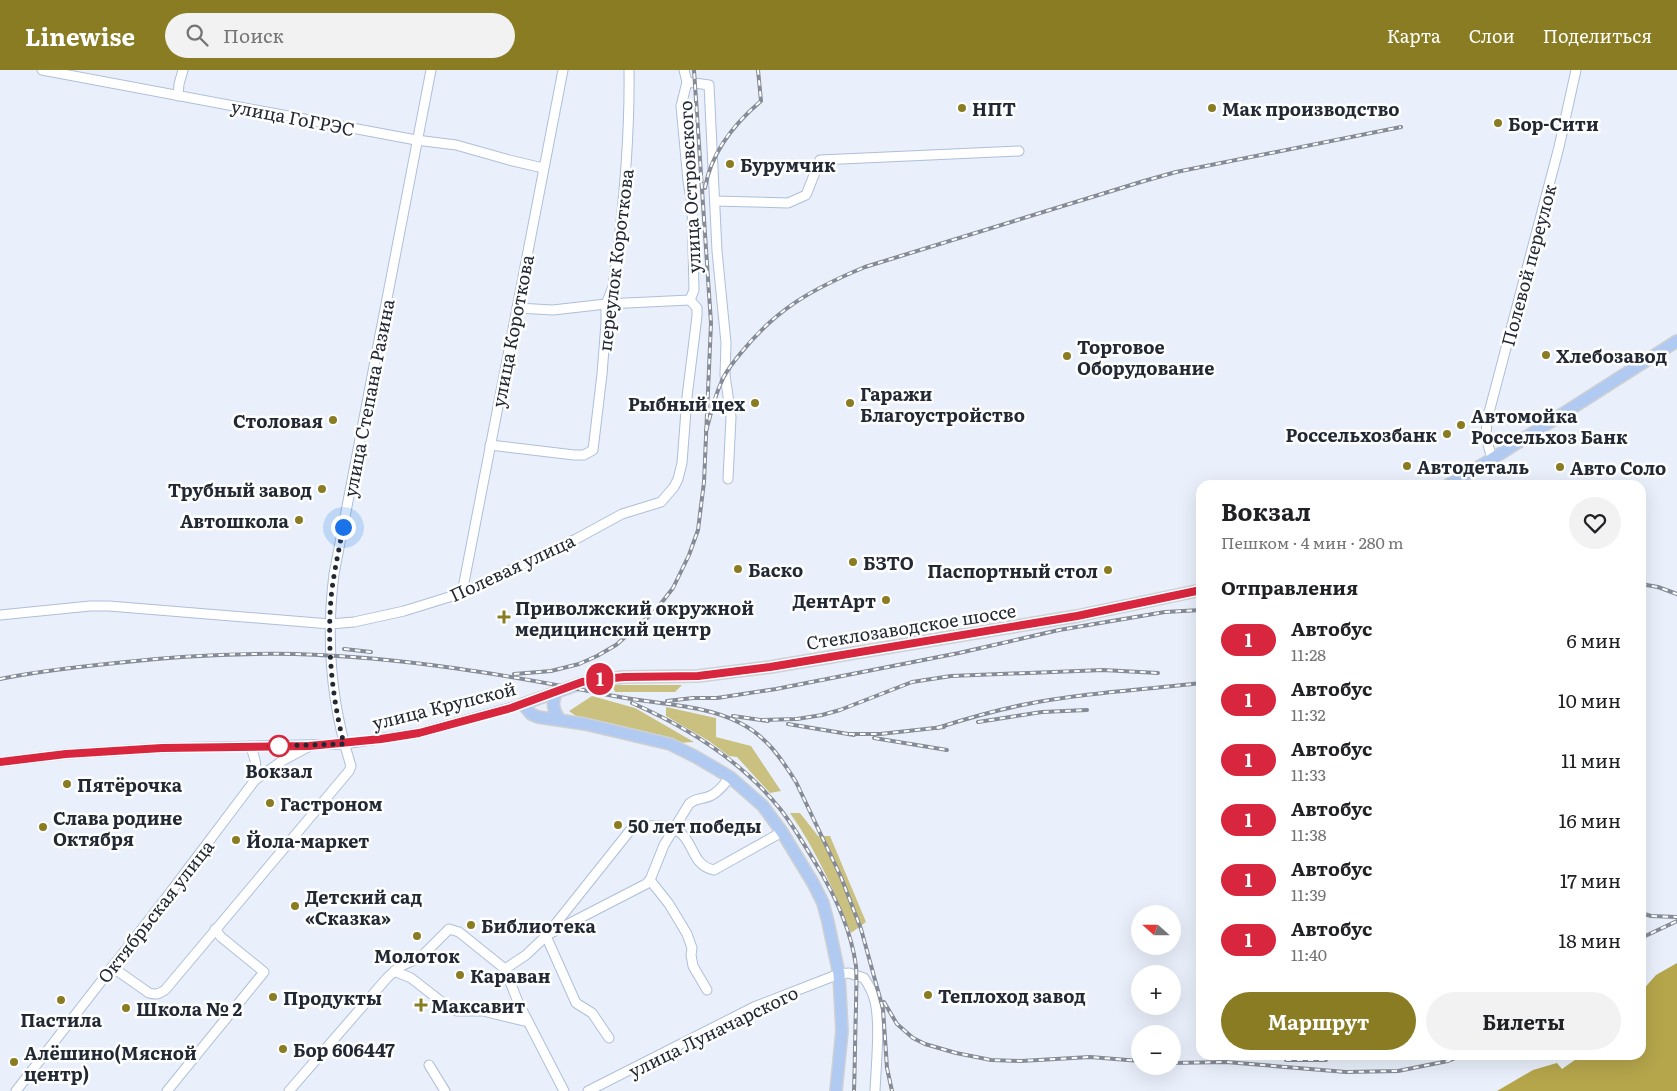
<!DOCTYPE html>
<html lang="ru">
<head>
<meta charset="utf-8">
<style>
  :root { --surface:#fff; --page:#f2f2f2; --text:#202124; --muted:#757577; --accent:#8a7c22 }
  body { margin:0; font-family:Literata,serif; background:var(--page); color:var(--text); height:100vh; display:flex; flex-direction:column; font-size:19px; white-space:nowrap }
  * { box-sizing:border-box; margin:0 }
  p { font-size:16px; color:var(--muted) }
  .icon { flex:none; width:28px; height:28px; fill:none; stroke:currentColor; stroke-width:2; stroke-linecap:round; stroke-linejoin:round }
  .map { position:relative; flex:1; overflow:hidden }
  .side { position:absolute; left:1196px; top:410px; width:450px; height:580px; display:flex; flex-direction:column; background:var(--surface); border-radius:15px; box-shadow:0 5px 20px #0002 }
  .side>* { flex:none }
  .badge { padding:0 10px; border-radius:16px; font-size:18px; line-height:32px }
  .needle { width:32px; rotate:291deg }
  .buttons { position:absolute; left:1131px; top:835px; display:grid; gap:10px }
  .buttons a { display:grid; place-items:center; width:50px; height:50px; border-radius:50%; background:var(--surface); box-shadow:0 5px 20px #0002; font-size:25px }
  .you { position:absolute; width:25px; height:25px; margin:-12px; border:4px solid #fff; border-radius:50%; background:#1a73e8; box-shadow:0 0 0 8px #1a73e833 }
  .map>.badge { position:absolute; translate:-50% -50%; box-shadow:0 0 0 2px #fff }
  h2 { padding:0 25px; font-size:19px; line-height:45px }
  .round { display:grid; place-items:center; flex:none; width:52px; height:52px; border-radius:26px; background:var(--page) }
  .overview { display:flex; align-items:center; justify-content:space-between; height:85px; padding:0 25px }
  h1 { font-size:24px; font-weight:700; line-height:38px }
  .primary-button { display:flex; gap:10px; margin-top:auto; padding:10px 25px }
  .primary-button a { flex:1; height:58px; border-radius:30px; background:var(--accent); color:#fff; font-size:20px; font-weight:700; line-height:58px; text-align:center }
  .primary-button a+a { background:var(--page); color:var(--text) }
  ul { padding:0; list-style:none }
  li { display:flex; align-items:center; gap:15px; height:60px; padding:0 25px }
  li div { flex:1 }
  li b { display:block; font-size:19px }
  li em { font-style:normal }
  li .badge { min-width:55px; font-weight:700; text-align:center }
  header { display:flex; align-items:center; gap:30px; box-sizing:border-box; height:70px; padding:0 25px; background:var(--accent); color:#fff }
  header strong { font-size:24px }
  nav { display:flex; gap:28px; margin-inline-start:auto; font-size:18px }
  .search { width:350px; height:45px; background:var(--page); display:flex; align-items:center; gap:12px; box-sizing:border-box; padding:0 18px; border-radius:28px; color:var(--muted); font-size:19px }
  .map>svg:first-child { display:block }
  .green { fill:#cac080 }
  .water { fill:#b5a64b }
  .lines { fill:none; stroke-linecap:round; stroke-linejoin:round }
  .minor-casing { stroke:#adbfda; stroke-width:11 }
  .major-casing { stroke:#cfd0d2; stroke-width:14 }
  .minor { stroke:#fff; stroke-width:9 }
  .major { stroke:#b1caf2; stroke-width:11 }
  .rail-casing { stroke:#858c97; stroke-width:4 }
  .rail { stroke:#fff; stroke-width:2; stroke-dasharray:5.5; stroke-linecap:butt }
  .line-casing { stroke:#fff; stroke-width:11 }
  .line { stroke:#d7263d; stroke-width:8 }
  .walk { stroke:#232934; stroke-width:5; stroke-dasharray:0 9 }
  .poi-dot { fill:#8a7c22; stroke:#fff; stroke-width:2 }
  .stop-dot { fill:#fff; stroke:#d7263d; stroke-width:2.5 }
  .labels { text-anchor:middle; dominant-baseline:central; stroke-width:5; stroke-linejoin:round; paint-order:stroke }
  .poi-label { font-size:18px; font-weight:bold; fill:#232934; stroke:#fff; text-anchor:start }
  .street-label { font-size:18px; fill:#232934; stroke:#fff }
  .stop-label { font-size:18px; font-weight:bold; fill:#232934; stroke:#fff }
</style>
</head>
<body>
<header>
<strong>Linewise</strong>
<div class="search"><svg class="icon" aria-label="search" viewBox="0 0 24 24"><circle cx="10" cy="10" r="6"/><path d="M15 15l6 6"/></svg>Поиск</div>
<nav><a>Карта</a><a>Слои</a><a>Поделиться</a></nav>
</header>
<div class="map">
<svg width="1677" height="1021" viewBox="0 0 1677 1021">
  <rect width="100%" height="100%" fill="#e9f0fb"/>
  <!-- green -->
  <g class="green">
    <polygon points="612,615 682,615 675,622 615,622"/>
    <polygon points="592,626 635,638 694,672 676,673 579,648 569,641"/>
    <polygon points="666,637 716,648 716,667 751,676 781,721 770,723 737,687 729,686 709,671 666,646"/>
    <path d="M790,743H800L818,766H830L866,852L851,863C835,822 816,780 790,743Z"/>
  </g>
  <!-- water -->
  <polygon class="water" points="1677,893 1677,1021 1497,1021 1533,1000 1557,993 1562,999 1582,985 1641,985 1641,922 1656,905"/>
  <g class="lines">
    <defs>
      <g id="minor">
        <polyline points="42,0 416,70 456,75 509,90 543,98"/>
        <polyline points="684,0 687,12 681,36 688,111 692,135 694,220 690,230"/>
        <polyline points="687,12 709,15 717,181 726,273 725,305 731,347 728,409"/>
        <polyline points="178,26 179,14 183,0"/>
        <polyline points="715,131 788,133 806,125 820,90 1019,81"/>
        <polyline points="517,238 553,240 606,234 690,230"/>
        <path d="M490,375L574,385H584L593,380L602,304L606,253V234L613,217C623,145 630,73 629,0"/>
        <polyline points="1492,389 1486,367 1487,350 1559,77 1576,0"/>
        <polyline points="462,523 563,0"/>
        <polyline points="0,545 90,536 109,536 330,554 354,552 404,541 462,523 576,469 622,444 661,432 674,417 678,409 682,393 687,327 697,246 697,238 690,230"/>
        <path d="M250,676C256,689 257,697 255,710"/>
        <polyline points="0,692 66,684 162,678 344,674 419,663 523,634"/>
        <path d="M650,810L664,775L689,734C696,727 704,730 712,725C720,721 725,713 730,707"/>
        <polyline points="650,810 669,834 687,864 692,878 691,885 693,896 707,920"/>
        <polyline points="549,864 646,814 650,810"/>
        <polyline points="546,866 576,933 592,943 609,968"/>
        <path d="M112,897L149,923C156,925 159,924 165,920L349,701L351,696C331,634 326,568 334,504L431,0"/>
        <path d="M505,899L526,885L546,866L632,758C642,758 654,754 664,756C698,762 686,794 714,800L782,762"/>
        <polyline points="394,901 411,908 447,936 457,941 483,941 528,952"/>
        <polyline points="429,995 445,1021"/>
        <polyline points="16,1021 166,828 255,710 282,691 308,677"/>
        <polyline points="167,1021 264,902 221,867 215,859"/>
        <polyline points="289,1021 387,908 399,897 421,887 449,859 459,862 505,899 518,932 564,1021"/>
        <path d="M588,1021L754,937L839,904L849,903L864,908C868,914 872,921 874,928C881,950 876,996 875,1021"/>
      </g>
      <g id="major">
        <polyline points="1448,415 1492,389 1677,271"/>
        <path d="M557,621C551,633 553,640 560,650"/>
        <polyline points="836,1021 842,961 839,904 828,852 823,833 813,813 782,762 763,736 730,707 696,687 670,674 585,654 538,647 531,644 523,634 582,613 595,610 624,607 698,606 770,597 1077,546 1201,520"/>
      </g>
    </defs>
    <!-- minor casing -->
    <use href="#minor" class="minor-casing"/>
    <!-- major casing -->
    <use href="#major" class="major-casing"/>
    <!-- minor -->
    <use href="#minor" class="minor"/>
    <!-- major -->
    <use href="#major" class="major"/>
    <defs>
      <g id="rail">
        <path d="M705,118C711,82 734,54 761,31L758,0"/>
        <path d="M706,361C711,344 714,328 721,313C725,302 733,293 740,284C776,239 812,219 865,197L1144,111L1176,102L1401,57"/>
        <polyline points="1641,514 1658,517 1677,524"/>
        <polyline points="344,579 371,582"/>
        <polyline points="514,604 551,601 579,594 597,586 616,575 655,541 673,518 689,485 698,460 704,412 711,253 694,0"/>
        <path d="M0,609C38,601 77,597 116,593C175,586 235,583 295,584C402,587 509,605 614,626C653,634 704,634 740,653C766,666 781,688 796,712L841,807L861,859L883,939L887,998L892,1021"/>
        <polyline points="667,631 693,628 717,628 776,619 959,583 1059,560 1165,542 1201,540"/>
        <path d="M632,633C689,658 742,691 781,740C794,757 805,776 816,794C835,825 851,860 856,896C857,910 856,924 856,938C855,965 855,993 854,1021"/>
        <polyline points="733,646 768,651"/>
        <polyline points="762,650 797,649 822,645 840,640 912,612 951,606 1103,600 1158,603"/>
        <polyline points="978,652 1042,642 1087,640"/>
        <polyline points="788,654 854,665"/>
        <path d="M937,658C965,649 993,641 1022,635C1081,623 1142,620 1201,613"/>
        <polyline points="849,664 880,664 944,657"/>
        <polyline points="874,668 947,680"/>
        <polyline points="1641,843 1651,846 1677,847"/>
        <polyline points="1641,868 1677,851"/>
        <polyline points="884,932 897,954 913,968 925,974 956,983 991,990 1021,991 1090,987 1140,991"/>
        <polyline points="1286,990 1326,990"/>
        <polyline points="1172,993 1226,992 1346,1002 1398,1001 1448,991 1463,985"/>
      </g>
    </defs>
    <!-- rail casing -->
    <use href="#rail" class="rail-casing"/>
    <!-- rail -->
    <use href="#rail" class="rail"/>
  </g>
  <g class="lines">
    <defs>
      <polyline id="line" points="0,692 66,684 162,678 309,676 381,669 419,663 511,638 582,612 595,610 624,607 698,606 770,597 1077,546 1201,520"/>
    </defs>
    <!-- line casing -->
    <use href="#line" class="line-casing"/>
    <!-- line -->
    <use href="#line" class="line"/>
    <!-- walk -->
    <path class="walk" d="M279,676H270L344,674C332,629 327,575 331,529C333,505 339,481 343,457"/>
  </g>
  <!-- markers -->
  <g class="poi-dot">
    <circle cx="962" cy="38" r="5"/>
    <circle cx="1212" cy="38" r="5"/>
    <circle cx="1498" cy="53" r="5"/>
    <circle cx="730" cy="94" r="5"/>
    <circle cx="1546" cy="285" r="5"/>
    <circle cx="1067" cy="286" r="5"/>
    <circle cx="755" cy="333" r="5"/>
    <circle cx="850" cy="333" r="5"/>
    <circle cx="333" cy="350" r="5"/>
    <circle cx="1461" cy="355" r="5"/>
    <circle cx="1447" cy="364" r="5"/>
    <circle cx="1407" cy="396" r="5"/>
    <circle cx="1560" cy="397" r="5"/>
    <circle cx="322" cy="419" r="5"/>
    <circle cx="299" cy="450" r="5"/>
    <circle cx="853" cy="492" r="5"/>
    <circle cx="738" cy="499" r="5"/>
    <circle cx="1108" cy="500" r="5"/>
    <circle cx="886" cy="530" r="5"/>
    <path d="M501.5 539.5h5v5h5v5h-5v5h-5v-5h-5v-5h5z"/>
    <circle cx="67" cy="714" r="5"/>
    <circle cx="270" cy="733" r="5"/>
    <circle cx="618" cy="755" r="5"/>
    <circle cx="43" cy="757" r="5"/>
    <circle cx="236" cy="770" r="5"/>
    <circle cx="295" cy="836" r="5"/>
    <circle cx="471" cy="855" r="5"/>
    <circle cx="417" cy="866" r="5"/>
    <circle cx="460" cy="905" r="5"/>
    <circle cx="928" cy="925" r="5"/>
    <circle cx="273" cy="927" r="5"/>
    <circle cx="61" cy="930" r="5"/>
    <path d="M418.5 927.5h5v5h5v5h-5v5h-5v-5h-5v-5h5z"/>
    <circle cx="126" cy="938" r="5"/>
    <circle cx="283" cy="979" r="5"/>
    <circle cx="14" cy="992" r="5"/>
  </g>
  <circle class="stop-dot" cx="279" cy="676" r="10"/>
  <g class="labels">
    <!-- poi labels -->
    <g class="poi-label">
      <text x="972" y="38">НПТ</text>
      <text x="1222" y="38">Мак производство</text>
      <text x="1508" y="53">Бор-Сити</text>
      <text x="740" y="94">Бурумчик</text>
      <text x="1077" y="276">Торговое<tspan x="1077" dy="21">Оборудование</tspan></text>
      <text x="1556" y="285">Хлебозавод</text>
      <text x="860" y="323">Гаражи<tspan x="860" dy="21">Благоустройство</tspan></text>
      <text x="745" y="333" text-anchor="end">Рыбный цех</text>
      <text x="1471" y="345">Автомойка<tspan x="1471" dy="21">Россельхоз Банк</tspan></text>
      <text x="323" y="350" text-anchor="end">Столовая</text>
      <text x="1437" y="364" text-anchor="end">Россельхозбанк</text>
      <text x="1417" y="396">Автодеталь</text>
      <text x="1570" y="397">Авто Соло</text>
      <text x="312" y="419" text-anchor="end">Трубный завод</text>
      <text x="289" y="450" text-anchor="end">Автошкола</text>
      <text x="863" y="492">БЗТО</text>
      <text x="748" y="499">Баско</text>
      <text x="1098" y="500" text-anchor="end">Паспортный стол</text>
      <text x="876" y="530" text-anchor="end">ДентАрт</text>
      <text x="515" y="537">Приволжский окружной<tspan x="515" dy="21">медицинский центр</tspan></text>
      <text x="77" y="714">Пятёрочка</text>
      <text x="280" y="733">Гастроном</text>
      <text x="53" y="747">Слава родине<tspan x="53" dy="21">Октября</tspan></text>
      <text x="628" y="755">50 лет победы</text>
      <text x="246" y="770">Йола-маркет</text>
      <text x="305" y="826">Детский сад<tspan x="305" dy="21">«Сказка»</tspan></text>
      <text x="481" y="855">Библиотека</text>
      <text x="417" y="885" text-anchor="middle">Молоток</text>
      <text x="470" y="905">Караван</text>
      <text x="938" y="925">Теплоход завод</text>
      <text x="283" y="927">Продукты</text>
      <text x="431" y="935">Максавит</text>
      <text x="136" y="938">Школа № 2</text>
      <text x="61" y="949" text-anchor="middle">Пастила</text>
      <text x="293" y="979">Бор 606447</text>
      <text x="24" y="982">Алёшино(Мясной<tspan x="24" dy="21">центр)</tspan></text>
    </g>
    <!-- street labels -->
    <g class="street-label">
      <text transform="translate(293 47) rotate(11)">улица ГоГРЭС</text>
      <text transform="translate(689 117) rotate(-93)">улица Островского</text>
      <text transform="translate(615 190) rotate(-83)">переулок Короткова</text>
      <text transform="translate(1528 195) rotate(-75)">Полевой переулок</text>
      <text transform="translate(512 261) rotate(-79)">улица Короткова</text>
      <text transform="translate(368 328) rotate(-79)">улица Степана Разина</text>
      <text transform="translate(512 497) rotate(-25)">Полевая улица</text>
      <text transform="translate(911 556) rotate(-9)">Стеклозаводское шоссе</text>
      <text transform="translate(444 635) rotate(-14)">улица Крупской</text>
      <text transform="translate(155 841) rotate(-52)">Октябрьская улица</text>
      <text transform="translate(713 961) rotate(-26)">улица Луначарского</text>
    </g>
    <!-- stop labels -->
    <g class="stop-label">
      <text x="279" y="700">Вокзал</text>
    </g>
  </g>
</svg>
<div class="buttons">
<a><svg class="needle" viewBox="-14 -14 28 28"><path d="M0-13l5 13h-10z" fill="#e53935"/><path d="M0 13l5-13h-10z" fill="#757577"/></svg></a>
<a>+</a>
<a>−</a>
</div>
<div class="you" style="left:343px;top:457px"></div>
<b class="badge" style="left:600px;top:609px;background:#d7263d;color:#fff">1</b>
<section class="side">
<div class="overview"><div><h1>Вокзал</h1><p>Пешком · 4 мин · 280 m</p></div><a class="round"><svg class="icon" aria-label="heart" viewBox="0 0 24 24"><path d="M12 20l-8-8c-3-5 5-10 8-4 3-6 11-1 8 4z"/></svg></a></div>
<h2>Отправления</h2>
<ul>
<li><span class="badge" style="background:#d7263d;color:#fff">1</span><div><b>Автобус</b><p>11:28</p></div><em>6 мин</em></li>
<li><span class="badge" style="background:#d7263d;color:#fff">1</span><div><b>Автобус</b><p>11:32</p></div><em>10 мин</em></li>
<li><span class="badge" style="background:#d7263d;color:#fff">1</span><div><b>Автобус</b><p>11:33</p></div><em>11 мин</em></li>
<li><span class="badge" style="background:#d7263d;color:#fff">1</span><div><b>Автобус</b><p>11:38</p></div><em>16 мин</em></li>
<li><span class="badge" style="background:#d7263d;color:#fff">1</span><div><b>Автобус</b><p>11:39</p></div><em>17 мин</em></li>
<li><span class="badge" style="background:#d7263d;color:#fff">1</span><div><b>Автобус</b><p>11:40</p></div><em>18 мин</em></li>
</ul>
<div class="primary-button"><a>Маршрут</a><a>Билеты</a></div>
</section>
</div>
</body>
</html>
